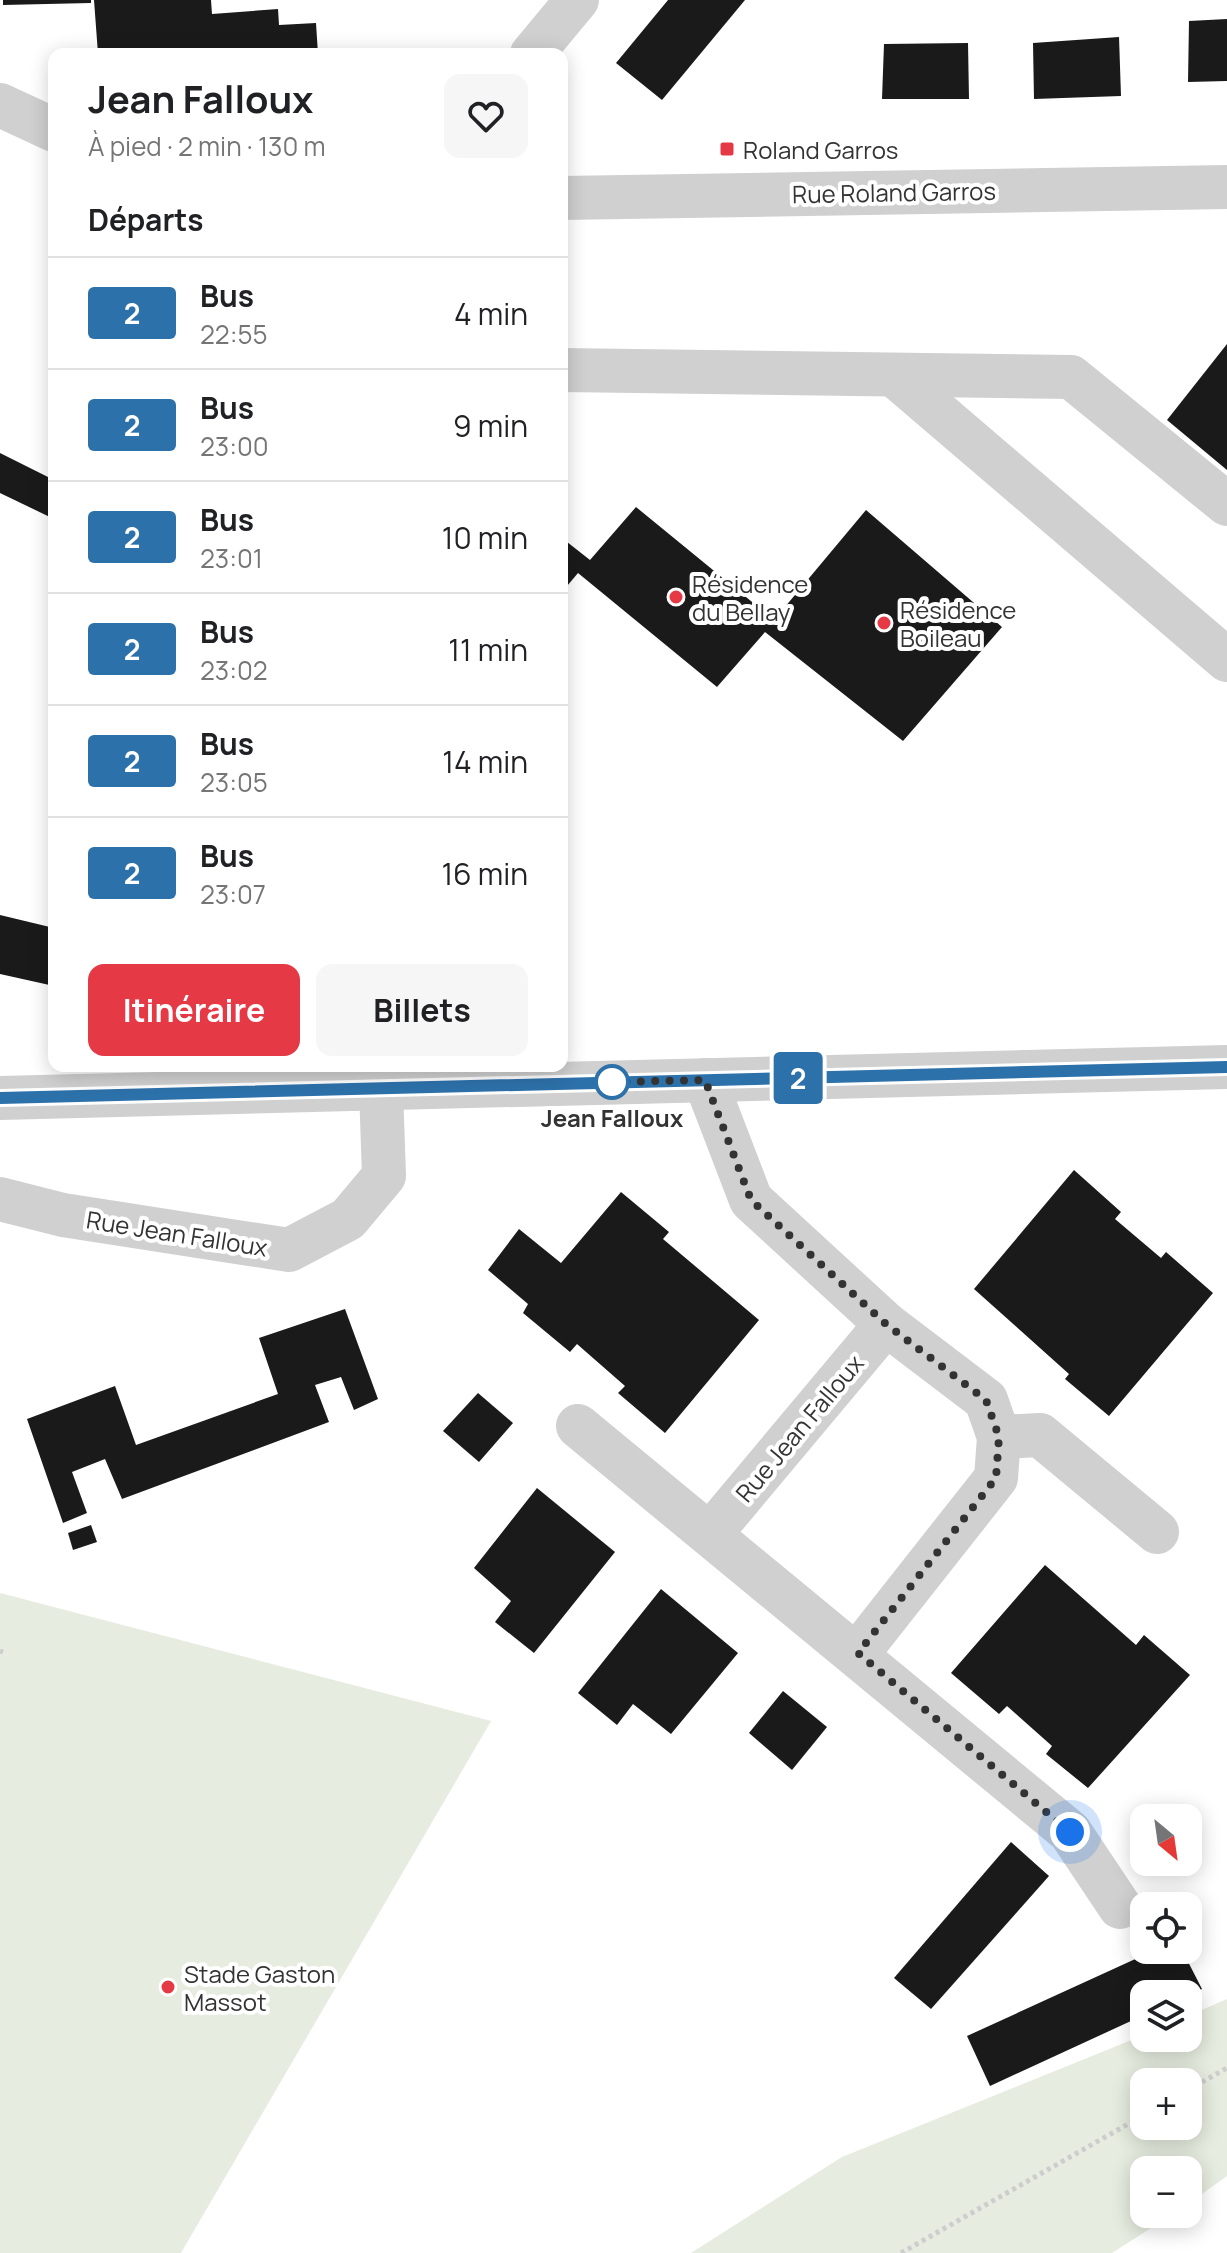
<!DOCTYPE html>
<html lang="fr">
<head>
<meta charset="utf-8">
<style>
  :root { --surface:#fff; --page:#f6f6f6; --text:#202124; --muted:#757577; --line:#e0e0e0; --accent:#e63946 }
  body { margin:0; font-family:Manrope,sans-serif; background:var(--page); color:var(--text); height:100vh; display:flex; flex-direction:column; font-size:30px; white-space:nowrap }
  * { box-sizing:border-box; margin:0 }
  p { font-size:26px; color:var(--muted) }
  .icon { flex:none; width:44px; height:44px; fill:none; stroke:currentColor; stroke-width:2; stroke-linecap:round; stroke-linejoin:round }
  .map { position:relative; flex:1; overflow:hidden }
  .sheet { position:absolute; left:48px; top:48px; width:520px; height:1024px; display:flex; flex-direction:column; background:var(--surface); border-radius:16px; box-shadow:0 4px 20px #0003 }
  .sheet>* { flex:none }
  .badge { padding:0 16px; border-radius:6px; font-size:28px; line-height:52px }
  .needle { width:52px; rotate:151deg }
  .controls { position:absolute; left:1130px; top:1804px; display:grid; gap:16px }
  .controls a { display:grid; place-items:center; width:72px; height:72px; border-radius:16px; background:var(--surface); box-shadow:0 4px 20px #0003; font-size:40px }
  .you { position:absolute; width:40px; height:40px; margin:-20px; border:6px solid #fff; border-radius:50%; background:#1a73e8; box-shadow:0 0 0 12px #1a73e833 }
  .map>.badge { position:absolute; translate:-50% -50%; box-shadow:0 0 0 4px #fff }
  h2 { padding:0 40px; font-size:30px; line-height:72px }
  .round { display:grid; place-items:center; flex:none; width:84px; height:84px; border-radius:16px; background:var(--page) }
  .headline { display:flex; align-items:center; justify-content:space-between; height:136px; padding:0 40px }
  h1 { font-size:38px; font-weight:700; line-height:60px }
  .primary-button { display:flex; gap:16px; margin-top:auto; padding:16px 40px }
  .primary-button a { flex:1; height:92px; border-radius:16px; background:var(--accent); color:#fff; font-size:32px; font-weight:700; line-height:92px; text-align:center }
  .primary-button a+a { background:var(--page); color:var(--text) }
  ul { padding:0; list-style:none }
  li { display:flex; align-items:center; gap:24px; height:112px; padding:0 40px; border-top:2px solid var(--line) }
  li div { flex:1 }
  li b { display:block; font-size:30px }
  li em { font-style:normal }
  li .badge { min-width:88px; font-weight:700; text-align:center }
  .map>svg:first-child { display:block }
  .green { fill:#e6ecdf; fill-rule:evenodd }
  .building { fill:#1a1a1a }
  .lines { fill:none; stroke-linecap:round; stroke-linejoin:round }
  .path { stroke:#cdcdcd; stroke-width:5; stroke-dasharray:4 4; stroke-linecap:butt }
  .minor { stroke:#d0d0d0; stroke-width:44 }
  .line-casing { stroke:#fff; stroke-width:18 }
  .line { stroke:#2d71aa; stroke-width:12 }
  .walk { stroke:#333; stroke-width:8; stroke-dasharray:0 14.4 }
  .poi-dot { fill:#e63946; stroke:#fff; stroke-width:3 }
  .stop-dot { fill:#fff; stroke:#2d71aa; stroke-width:4 }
  .labels { text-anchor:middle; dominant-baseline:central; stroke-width:8; stroke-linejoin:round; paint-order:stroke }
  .poi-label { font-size:24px; fill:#333; stroke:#fff; text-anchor:start }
  .street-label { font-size:24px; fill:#333; stroke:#fff }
  .stop-label { font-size:24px; font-weight:bold; fill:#333; stroke:#fff }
</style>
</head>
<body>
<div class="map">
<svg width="1227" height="2253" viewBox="0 0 1227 2253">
  <rect width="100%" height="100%" fill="#fff"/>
  <!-- green -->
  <g class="green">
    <polygon points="0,1593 491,1721 181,2253 0,2253"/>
    <path d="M1227,1999V2176L1188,2204V2170H1144V2214H1173L1112,2253H691L842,2157L1144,2035V2038H1188V2016ZM1144,2082H1188V2126H1144Z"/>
  </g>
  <!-- building -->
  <g class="building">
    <polygon points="3,0 91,0 91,3 3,5"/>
    <polygon points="94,0 211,0 212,14 278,9 279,25 316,23 318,54 98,54"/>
    <polygon points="668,0 745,0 662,100 616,63"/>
    <polygon points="1227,19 1227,81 1188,82 1189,21"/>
    <polygon points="1119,37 1121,96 1034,99 1033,43"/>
    <polygon points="968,43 969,99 882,99 884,44"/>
    <polygon points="1227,344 1227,470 1167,420"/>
    <polygon points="0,453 54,480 54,519 0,493"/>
    <polygon points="636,507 774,620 866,510 1002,627 903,741 765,632 717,687 578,573 562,592 562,538 590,560"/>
    <polygon points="0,915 54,928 54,986 0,974"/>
    <polygon points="1074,1170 1121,1212 1115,1219 1161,1258 1166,1252 1213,1293 1109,1416 1065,1379 1069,1374 974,1289"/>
    <polygon points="621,1192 669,1232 663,1239 759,1320 665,1433 618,1393 625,1386 577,1344 570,1352 523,1313 528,1304 488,1270 519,1229 561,1263"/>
    <polygon points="345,1309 378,1399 354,1410 341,1377 315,1385 329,1422 122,1499 105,1459 72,1472 87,1513 63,1523 27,1419 115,1386 136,1445 278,1394 259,1338"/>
    <polygon points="478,1393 513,1423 479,1462 443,1431"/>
    <polygon points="537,1488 615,1552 534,1653 495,1622 511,1601 474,1568"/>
    <polygon points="91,1525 97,1542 73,1550 68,1533"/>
    <polygon points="1045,1565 1136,1645 1144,1635 1190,1675 1088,1788 1046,1754 1052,1746 1007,1706 999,1714 951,1673"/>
    <polygon points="661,1589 738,1653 671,1734 633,1704 617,1725 578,1693"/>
    <polygon points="783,1691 827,1727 792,1770 749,1733"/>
    <polygon points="1011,1842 1049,1876 931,2009 894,1978"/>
    <polygon points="1155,1950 1182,1950 1202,1989 1188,1995 1144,1994 1144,2015 990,2086 967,2036"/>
  </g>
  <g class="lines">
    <!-- path -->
    <g class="path">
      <polyline points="0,1651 3,1652"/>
      <polyline points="1188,2090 1227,2068"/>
      <polyline points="901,2253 1144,2115"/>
    </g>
    <!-- minor -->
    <g class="minor">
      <polyline points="532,54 577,0"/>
      <polyline points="0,105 54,130"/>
      <polyline points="562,198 1227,187"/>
      <polyline points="562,370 1071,377 1227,504"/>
      <polyline points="894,375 1227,660"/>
      <polyline points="705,1080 751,1200 886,1324 986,1400 999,1437 996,1478 858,1653"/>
      <polyline points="0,1098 1227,1067"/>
      <polyline points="0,1199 63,1215 289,1250 348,1219 384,1176 381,1089"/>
      <polyline points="578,1426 1070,1832 1120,1907"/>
      <polyline points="999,1437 1040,1435 1157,1532"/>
      <polyline points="711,1533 886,1324"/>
    </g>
  </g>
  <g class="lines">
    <defs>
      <polyline id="line" points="0,1098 1227,1067"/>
    </defs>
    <!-- line casing -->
    <use href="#line" class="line-casing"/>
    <!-- line -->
    <use href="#line" class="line"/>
    <!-- walk -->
    <polyline class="walk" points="612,1082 705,1080 751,1200 886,1324 986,1400 999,1437 996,1478 858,1653 1070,1832"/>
  </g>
  <!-- markers -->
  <g class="poi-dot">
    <rect x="719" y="141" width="16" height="16" rx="4"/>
    <circle cx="676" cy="597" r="8"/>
    <circle cx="884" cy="623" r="8"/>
    <circle cx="168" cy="1987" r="8"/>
  </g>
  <circle class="stop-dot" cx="612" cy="1082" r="16"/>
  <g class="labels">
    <!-- poi labels -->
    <g class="poi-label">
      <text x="743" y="149">Roland Garros</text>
      <text x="692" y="583">Résidence<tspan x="692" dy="28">du Bellay</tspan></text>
      <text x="900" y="609">Résidence<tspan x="900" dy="28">Boileau</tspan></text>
      <text x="184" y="1973">Stade Gaston<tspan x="184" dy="28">Massot</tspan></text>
    </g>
    <!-- street labels -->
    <g class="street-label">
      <text transform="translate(894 192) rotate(-1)">Rue Roland Garros</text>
      <text transform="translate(177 1233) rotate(9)">Rue Jean Falloux</text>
      <text transform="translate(799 1428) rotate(-50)">Rue Jean Falloux</text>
    </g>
    <!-- stop labels -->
    <g class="stop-label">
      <text x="612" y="1117">Jean Falloux</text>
    </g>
  </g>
</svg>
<div class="controls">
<a><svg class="needle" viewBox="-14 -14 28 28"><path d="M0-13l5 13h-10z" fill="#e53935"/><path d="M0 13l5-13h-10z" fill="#757577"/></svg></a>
<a><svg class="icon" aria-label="locate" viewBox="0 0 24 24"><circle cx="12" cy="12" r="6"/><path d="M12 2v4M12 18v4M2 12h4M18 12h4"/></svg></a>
<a><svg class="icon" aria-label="layers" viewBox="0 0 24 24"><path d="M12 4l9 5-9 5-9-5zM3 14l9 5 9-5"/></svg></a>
<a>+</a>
<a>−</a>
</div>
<div class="you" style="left:1070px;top:1832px"></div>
<b class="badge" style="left:798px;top:1078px;background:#2d71aa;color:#fff">2</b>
<section class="sheet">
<div class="headline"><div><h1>Jean Falloux</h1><p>À pied · 2 min · 130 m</p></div><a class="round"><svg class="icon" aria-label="heart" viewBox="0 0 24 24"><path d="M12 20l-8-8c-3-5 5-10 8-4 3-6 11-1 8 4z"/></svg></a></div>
<h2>Départs</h2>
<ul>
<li><span class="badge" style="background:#2d71aa;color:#fff">2</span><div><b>Bus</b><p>22:55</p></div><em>4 min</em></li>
<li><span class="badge" style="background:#2d71aa;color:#fff">2</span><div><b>Bus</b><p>23:00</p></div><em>9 min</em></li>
<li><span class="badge" style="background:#2d71aa;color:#fff">2</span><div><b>Bus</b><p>23:01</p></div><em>10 min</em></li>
<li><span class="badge" style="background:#2d71aa;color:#fff">2</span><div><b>Bus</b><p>23:02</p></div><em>11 min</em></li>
<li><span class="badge" style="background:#2d71aa;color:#fff">2</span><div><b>Bus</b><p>23:05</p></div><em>14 min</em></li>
<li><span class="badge" style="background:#2d71aa;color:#fff">2</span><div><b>Bus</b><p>23:07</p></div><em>16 min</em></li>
</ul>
<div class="primary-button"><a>Itinéraire</a><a>Billets</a></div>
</section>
</div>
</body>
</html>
